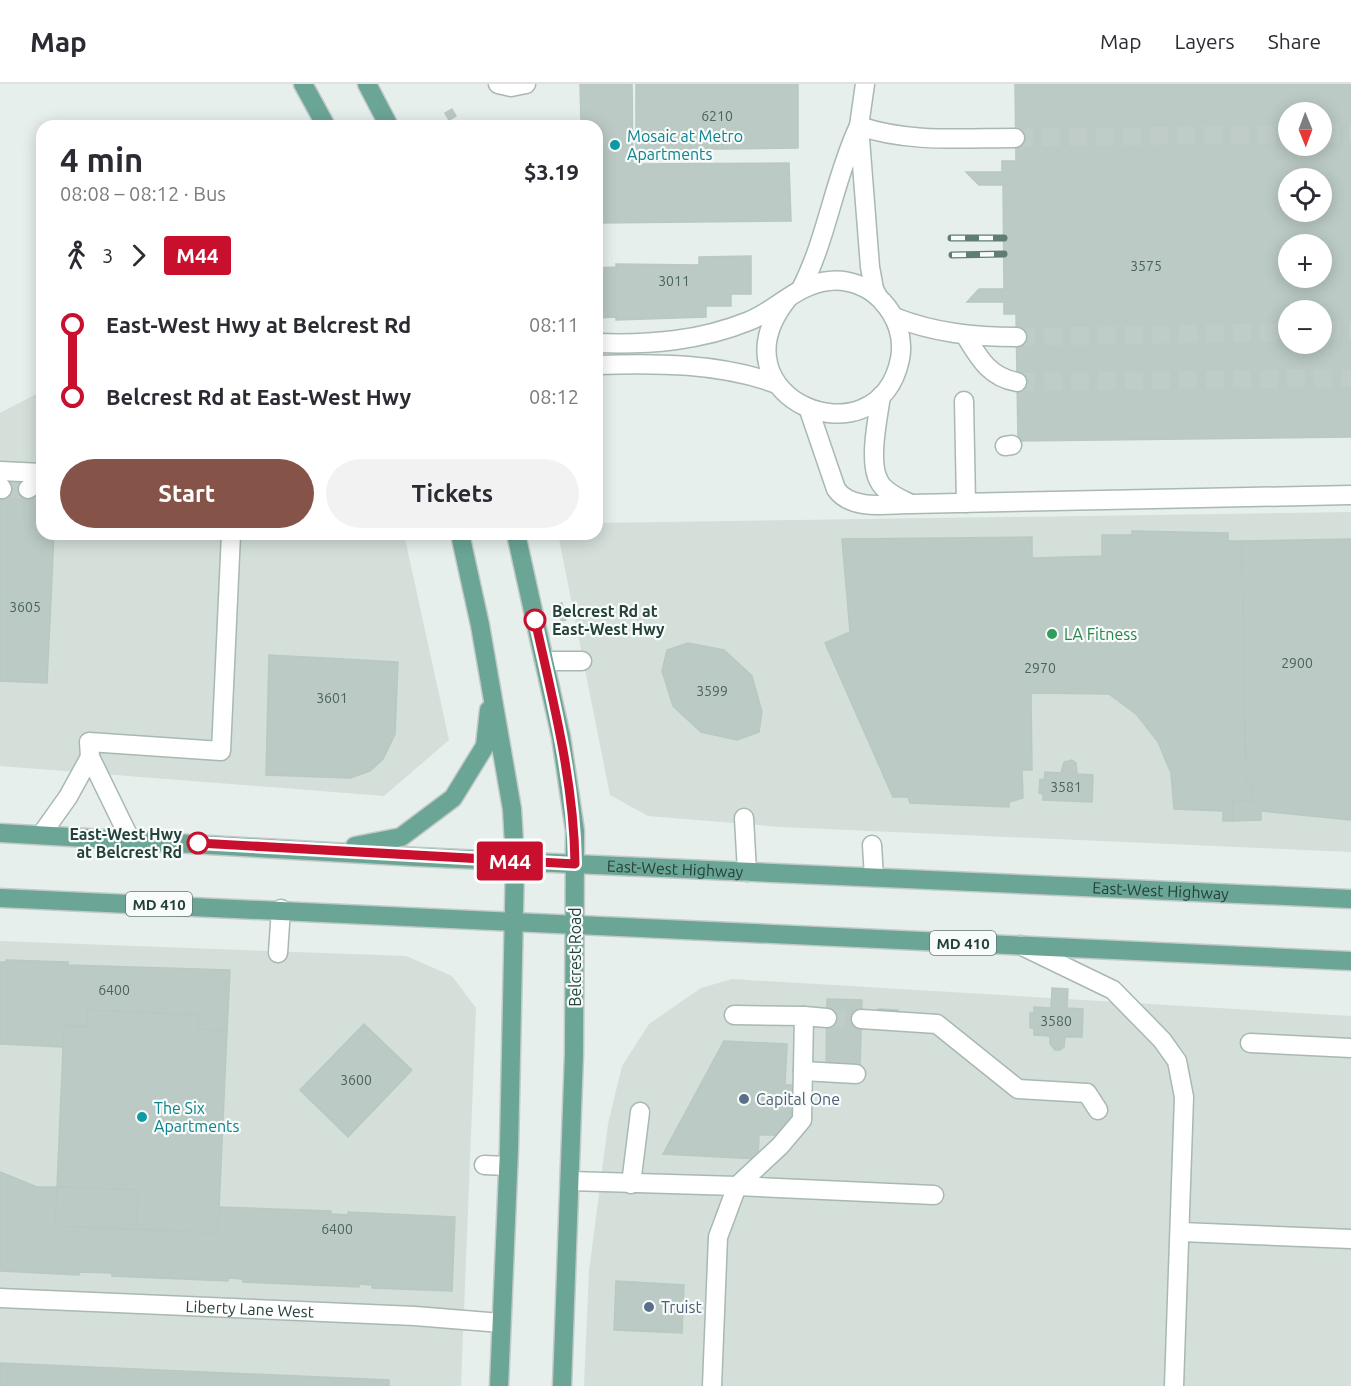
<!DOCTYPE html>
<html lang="en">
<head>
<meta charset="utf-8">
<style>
  :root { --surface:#fff; --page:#f2f2f3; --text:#2b2b33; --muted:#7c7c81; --line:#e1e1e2; --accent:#855347 }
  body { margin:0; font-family:Ubuntu,sans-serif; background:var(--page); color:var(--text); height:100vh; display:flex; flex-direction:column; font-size:22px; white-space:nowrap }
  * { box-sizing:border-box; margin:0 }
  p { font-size:20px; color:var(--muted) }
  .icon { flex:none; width:33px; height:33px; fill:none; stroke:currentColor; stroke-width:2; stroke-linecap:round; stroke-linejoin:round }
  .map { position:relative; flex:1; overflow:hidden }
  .panel { position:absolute; left:36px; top:36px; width:567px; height:420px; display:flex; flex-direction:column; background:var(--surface); border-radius:18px; box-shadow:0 3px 15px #0003 }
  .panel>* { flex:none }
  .badge { padding:0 12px; border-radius:4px; font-size:21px; line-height:39px }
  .needle { width:39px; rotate:179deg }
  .buttons { position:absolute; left:1278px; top:18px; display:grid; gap:12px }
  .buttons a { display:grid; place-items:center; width:54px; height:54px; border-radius:50%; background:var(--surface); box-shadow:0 3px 15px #0003; font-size:30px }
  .map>.badge { position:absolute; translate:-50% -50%; box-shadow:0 0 0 3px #fff }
  .legs { display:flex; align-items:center; gap:9px; height:66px; padding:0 24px; font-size:20px }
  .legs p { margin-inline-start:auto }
  .summary { display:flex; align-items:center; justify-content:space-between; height:102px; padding:0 24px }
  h1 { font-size:33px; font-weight:700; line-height:45px }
  .primary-button { display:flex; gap:12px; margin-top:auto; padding:12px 24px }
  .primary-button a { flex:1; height:69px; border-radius:36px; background:var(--accent); color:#fff; font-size:24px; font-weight:700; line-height:69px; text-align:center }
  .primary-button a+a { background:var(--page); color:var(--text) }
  ul { padding:0 24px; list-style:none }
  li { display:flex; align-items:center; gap:21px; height:72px; font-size:22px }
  li i { display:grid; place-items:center; width:9px; height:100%; margin:0 8px; background:currentColor }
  li i::after { content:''; width:15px; height:15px; margin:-8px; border:4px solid; border-radius:50%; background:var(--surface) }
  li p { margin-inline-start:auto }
  li:first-child i { background:linear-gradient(#0000 50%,currentColor 0) }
  li:last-child i { background:linear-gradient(currentColor 50%,#0000 0) }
  header { display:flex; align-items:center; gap:36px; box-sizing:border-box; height:84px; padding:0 30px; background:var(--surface); border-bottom:2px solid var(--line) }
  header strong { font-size:28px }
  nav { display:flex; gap:33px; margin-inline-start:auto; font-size:21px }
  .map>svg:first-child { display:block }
  .built { fill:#d4dfda }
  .building { fill:#bbcac4; stroke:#b8c9c2; stroke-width:1.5; fill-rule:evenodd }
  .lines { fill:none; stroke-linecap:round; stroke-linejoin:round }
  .minor-tunnel { stroke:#bfccc8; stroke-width:18; stroke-dasharray:18 9; stroke-linecap:butt }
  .minor-casing { stroke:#a8b8b2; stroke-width:21 }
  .major-casing { stroke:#c2cac8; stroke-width:21 }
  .minor { stroke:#fff; stroke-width:18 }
  .major { stroke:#6aa596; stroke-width:18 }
  .rail-casing { stroke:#5f7d75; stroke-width:7 }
  .rail { stroke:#f7fbf9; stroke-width:4.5; stroke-dasharray:14; stroke-linecap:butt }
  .line-1-casing { stroke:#fff; stroke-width:14 }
  .line-1 { stroke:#c8102e; stroke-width:9 }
  .culture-dot { fill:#0f9aa8; stroke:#f7fbf9; stroke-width:2 }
  .stop-1-dot { fill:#fff; stroke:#c8102e; stroke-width:3 }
  .leisure-dot { fill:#2e9e5b; stroke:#f7fbf9; stroke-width:2 }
  .service-dot { fill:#5c6f8a; stroke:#f7fbf9; stroke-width:2 }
  .labels { text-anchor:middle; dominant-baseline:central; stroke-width:4.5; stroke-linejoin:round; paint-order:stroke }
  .number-label { font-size:14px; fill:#4a645c }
  .shield { fill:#f7fbf9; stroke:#637a73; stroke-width:1.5 }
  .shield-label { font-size:15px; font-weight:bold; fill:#24423a }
  .culture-label { font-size:16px; fill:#0d838f; stroke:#f7fbf9; text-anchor:start }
  .stop-label { font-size:16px; font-weight:bold; fill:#24423a; stroke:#f7fbf9; text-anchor:start }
  .leisure-label { font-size:16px; fill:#27864d; stroke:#f7fbf9; text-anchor:start }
  .street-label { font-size:16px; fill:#24423a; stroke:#f7fbf9 }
  .service-label { font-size:16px; fill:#4e5e75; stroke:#f7fbf9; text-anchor:start }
</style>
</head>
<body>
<header>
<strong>Map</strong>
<nav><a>Map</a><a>Layers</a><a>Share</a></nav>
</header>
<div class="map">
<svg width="1351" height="1302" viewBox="0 0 1351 1302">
  <rect width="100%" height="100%" fill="#e6efeb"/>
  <!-- built -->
  <g class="built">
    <polygon points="42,307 42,450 404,450 449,656 384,712 0,682 0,329"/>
    <polygon points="1351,428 1351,768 781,743 648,732 610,711 558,450 597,450 597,439"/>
    <polygon points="0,857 406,872 452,892 476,924 461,1302 0,1302"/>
    <polygon points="732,895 1351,932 1351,1302 584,1302 589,1187 608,1040 622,982 649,940 701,904"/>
  </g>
  <!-- building -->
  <g class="building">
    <polygon points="580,0 632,0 633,80 789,79 791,137 597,139 597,42 463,42 463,39 581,37"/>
    <polygon points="636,0 798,0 798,64 636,66"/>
    <path d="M1015,0H1351V353L1018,357L1016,230H1004V218H967L979,205H1004L1003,101H979L966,88H1002V77H1016ZM1288,28H1322V62H1288ZM1288,94H1322V128H1288ZM1288,160H1322V194H1288ZM1288,226H1322V260H1288Z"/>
    <polygon points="452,25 456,32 449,36 445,29"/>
    <polygon points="751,172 751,210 731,210 731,222 706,222 706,233 616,236 616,233 597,234 597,184 616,183 616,180 699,181 699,173"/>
    <polygon points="3,395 27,397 27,412 42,412 42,450 54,450 47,599 0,597 0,414"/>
    <polygon points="1132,447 1228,449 1228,457 1242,457 1246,700 1252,700 1252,717 1233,717 1233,737 1223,737 1223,727 1174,725 1171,689 1158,658 1137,631 1109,610 1031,609 1032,686 1022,686 1023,714 1009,718 1009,723 910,719 908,713 893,713 825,559 850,548 842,455 1032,453 1032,474 1102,472 1102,451 1132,451"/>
    <polygon points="1351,455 1351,736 1261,727 1261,736 1233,737 1233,717 1252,717 1252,700 1246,700 1242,457"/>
    <polygon points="562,519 566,536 561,537 557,520"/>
    <polygon points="688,559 724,566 752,592 762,628 759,648 737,656 701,648 673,622 662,587 667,566"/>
    <polygon points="269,571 398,578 395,650 383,675 370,687 350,694 266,691"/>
    <polygon points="1072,676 1076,679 1077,690 1093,691 1092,718 1043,716 1043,710 1039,709 1040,695 1044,696 1045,688 1061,689 1064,678"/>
    <polygon points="6,876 68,878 68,881 230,886 227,947 198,945 198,931 87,926 87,943 64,942 63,963 0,960 0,878 6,878"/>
    <polygon points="1052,904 1068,905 1067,924 1083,925 1082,953 1065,953 1064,963 1060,966 1055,966 1050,960 1050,952 1034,951 1034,944 1030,944 1030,929 1034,929 1034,923 1051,924"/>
    <polygon points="827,915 862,916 860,983 826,982"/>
    <polygon points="878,925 898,926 898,937 878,936"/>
    <polygon points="87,926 198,931 198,945 227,947 218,1149 136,1145 138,1106 57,1103 64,942 87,943"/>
    <polygon points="364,940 412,986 348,1053 300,1006"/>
    <polygon points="724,957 787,960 785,1001 795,1001 794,1030 781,1051 759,1051 758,1075 663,1070"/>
    <polygon points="0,1088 37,1103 57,1103 55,1142 218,1149 219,1123 331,1127 331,1130 348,1131 348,1128 455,1133 452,1207 372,1204 372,1201 359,1200 359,1203 243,1198 243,1195 228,1194 228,1197 112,1192 112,1189 79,1188 79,1191 0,1187"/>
    <polygon points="57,1103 138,1106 136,1145 55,1142"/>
    <polygon points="616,1197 684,1201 682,1249 614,1246"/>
    <polygon points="0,1279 389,1296 389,1302 0,1302"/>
  </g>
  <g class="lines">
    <!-- minor-tunnel -->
    <g class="minor-tunnel">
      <polyline points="1322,50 1351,49"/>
      <polyline points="1015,54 1288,50"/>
      <polyline points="1322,247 1351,247"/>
      <polyline points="1017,253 1288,248"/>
      <polyline points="1017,298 1351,294"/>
      <polyline points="2,405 28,405"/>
      <polyline points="827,934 861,935"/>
    </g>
    <defs>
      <g id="minor">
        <polyline points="498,0 511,3 526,0"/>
        <polyline points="865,0 859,42 870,183 874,205 878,213"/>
        <path d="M859,42C909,59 962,54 1015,54"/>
        <path d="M801,205C827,154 834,96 858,44"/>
        <path d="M894,233C935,249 974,253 1017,253"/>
        <path d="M965,251C979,274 989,293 1017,298"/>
        <path d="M597,259C649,261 700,257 749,237C777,226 797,200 829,197C847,194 870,203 882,217C897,233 904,254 900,275C878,383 706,314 789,213"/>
        <path d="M597,281C657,279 720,279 777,300"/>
        <path d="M881,312C878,333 868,378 879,397C884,408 899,414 909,419"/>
        <polyline points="964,317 966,419"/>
        <path d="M809,326L836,405C851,427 887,420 911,420L1351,411"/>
        <polyline points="1005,362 1012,361"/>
        <polyline points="0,387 42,389"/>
        <polyline points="0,402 2,405"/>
        <polyline points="28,405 42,396"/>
        <polyline points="544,577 582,577"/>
        <polyline points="90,673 89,658 221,667 231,450"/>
        <polyline points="744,734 747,788"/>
        <polyline points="41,751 68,713 90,673 130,755"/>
        <polyline points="872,761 874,793"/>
        <polyline points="1020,861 1113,906 1162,956 1177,977 1184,1013 1174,1302"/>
        <polyline points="278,869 281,825"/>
        <polyline points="734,931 804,932 802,1036 780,1062 737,1102"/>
        <polyline points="804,932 827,934"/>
        <polyline points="861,935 937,940 1018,1005 1087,1009 1098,1026"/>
        <polyline points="1250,959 1351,964"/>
        <polyline points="803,987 856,990"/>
        <polyline points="484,1081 508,1082"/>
        <polyline points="570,1097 737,1102 718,1153 712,1302"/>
        <polyline points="631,1100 640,1028"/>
        <polyline points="737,1102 934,1111"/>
        <polyline points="1181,1148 1351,1155"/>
        <path id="s1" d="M0,1214L415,1232L501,1239"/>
      </g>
      <g id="major">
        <polyline points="303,0 326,42"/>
        <polyline points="367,0 389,42"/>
        <polyline points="460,450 480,541 512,725 515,777 509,1065 499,1302"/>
        <polyline points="516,450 561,653 575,747 574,970 562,1302"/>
        <path id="s2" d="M0,749L417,773L1351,815"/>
        <polyline points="355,762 401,753 453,714 485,662 489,626"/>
        <polyline points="0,814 1351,877"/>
      </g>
    </defs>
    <!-- minor casing -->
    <use href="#minor" class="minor-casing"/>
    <!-- major casing -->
    <use href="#major" class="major-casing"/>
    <!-- minor -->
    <use href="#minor" class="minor"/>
    <!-- major -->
    <use href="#major" class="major"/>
    <defs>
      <g id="rail">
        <polyline points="951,154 1004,154"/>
        <polyline points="952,171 1004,170"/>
      </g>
    </defs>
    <!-- rail casing -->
    <use href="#rail" class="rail-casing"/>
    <!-- rail -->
    <use href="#rail" class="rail"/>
  </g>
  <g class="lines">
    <defs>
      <path id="line-1" d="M198,759L575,780C574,697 553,617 535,536"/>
    </defs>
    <!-- line-1 casing -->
    <use href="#line-1" class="line-1-casing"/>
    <!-- line-1 -->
    <use href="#line-1" class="line-1"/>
  </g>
  <!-- markers -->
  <g class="culture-dot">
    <circle cx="615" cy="61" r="6"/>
    <circle cx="142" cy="1033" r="6"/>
  </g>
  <g class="stop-1-dot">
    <circle cx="535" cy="536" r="10"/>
    <circle cx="198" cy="759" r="10"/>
  </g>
  <circle class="leisure-dot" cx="1052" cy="550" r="6"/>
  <g class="service-dot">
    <circle cx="744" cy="1015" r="6"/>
    <circle cx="649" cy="1223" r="6"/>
  </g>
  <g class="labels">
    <!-- number labels -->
    <g class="number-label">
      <text x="717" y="32">6210</text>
      <text x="1146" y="182">3575</text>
      <text x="674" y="197">3011</text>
      <text x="25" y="523">3605</text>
      <text x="1297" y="579">2900</text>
      <text x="1040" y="584">2970</text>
      <text x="712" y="607">3599</text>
      <text x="332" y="614">3601</text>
      <text x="1066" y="703">3581</text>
      <text x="114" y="906">6400</text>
      <text x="1056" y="937">3580</text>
      <text x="356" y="996">3600</text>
      <text x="337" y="1145">6400</text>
    </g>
    <!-- shield labels -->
    <g class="shield">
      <rect x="126" y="808" width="66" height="24" rx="4.5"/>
      <rect x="930" y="847" width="66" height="24" rx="4.5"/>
    </g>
    <g class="shield-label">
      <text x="159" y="820">MD 410</text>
      <text x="963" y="859">MD 410</text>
    </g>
    <!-- culture labels -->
    <g class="culture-label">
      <text x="627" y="52">Mosaic at Metro<tspan x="627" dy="18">Apartments</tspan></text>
      <text x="154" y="1024">The Six<tspan x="154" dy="18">Apartments</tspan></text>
    </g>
    <!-- stop labels -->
    <g class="stop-label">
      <text x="552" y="527">Belcrest Rd at<tspan x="552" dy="18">East-West Hwy</tspan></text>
      <text x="182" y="750" text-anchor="end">East-West Hwy<tspan x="182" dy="18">at Belcrest Rd</tspan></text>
    </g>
    <!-- leisure labels -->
    <g class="leisure-label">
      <text x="1064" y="550">LA Fitness</text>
    </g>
    <!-- street labels -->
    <g class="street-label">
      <text stroke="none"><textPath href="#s2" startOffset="676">East-West Highway</textPath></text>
      <text stroke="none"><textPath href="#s2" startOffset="1162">East-West Highway</textPath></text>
      <text transform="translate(575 873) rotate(-90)">Belcrest Road</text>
      <text stroke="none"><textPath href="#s1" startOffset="250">Liberty Lane West</textPath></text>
    </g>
    <!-- service labels -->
    <g class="service-label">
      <text x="756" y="1015">Capital One</text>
      <text x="661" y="1223">Truist</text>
    </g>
  </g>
</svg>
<div class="buttons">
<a><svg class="needle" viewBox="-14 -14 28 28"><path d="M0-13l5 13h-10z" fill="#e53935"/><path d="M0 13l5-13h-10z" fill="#7c7c81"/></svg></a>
<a><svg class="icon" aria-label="locate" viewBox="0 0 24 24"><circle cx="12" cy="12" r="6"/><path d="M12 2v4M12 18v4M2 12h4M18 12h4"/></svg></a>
<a>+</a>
<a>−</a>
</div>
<b class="badge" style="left:510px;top:777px;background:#c8102e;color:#fff">M44</b>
<section class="panel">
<div class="summary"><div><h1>4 min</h1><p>08:08 – 08:12 · Bus</p></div><b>$3.19</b></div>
<div class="legs"><svg class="icon" aria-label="walk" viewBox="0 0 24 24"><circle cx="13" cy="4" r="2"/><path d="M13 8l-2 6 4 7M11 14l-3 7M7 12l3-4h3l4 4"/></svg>3<svg class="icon" aria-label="forward" viewBox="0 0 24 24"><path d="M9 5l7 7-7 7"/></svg><b class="badge" style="background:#c8102e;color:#fff">M44</b></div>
<ul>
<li><i style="color:#c8102e"></i><b>East-West Hwy at Belcrest Rd</b><p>08:11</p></li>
<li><i style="color:#c8102e"></i><b>Belcrest Rd at East-West Hwy</b><p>08:12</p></li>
</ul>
<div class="primary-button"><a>Start</a><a>Tickets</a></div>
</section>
</div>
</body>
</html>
